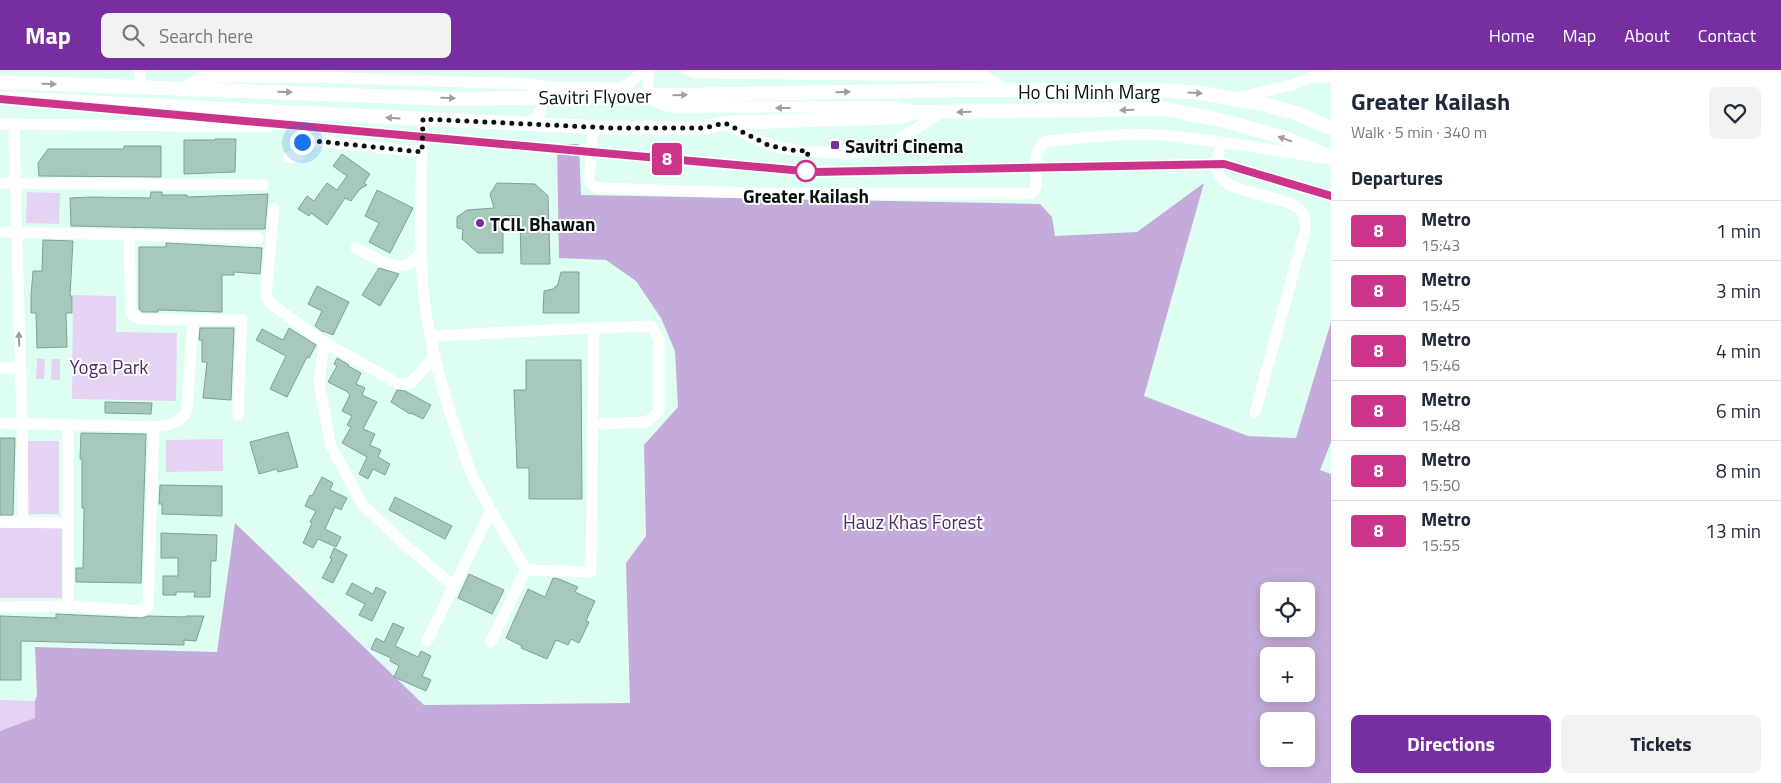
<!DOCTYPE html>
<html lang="en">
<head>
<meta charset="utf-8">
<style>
  :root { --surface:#fff; --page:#f2f2f3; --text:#1f2937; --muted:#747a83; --line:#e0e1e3; --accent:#762ea1 }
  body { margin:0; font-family:"Titillium Web",sans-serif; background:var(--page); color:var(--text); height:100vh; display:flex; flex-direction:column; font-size:19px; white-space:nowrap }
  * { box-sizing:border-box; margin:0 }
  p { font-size:16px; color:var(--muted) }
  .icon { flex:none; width:28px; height:28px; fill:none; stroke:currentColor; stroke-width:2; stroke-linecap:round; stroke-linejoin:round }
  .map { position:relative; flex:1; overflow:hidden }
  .details { display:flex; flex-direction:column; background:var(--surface); width:450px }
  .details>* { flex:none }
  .badge { padding:0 10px; border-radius:4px; font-size:18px; line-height:32px }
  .tools { position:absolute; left:1260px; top:512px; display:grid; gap:10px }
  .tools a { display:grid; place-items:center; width:55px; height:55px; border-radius:8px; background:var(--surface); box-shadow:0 2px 12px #0003; font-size:25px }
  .you { position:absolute; width:25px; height:25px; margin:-12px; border:4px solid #fff; border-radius:50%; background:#1a73e8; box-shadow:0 0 0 8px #1a73e833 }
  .map>.badge { position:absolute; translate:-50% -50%; box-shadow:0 0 0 2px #fff }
  h2 { padding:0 20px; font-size:19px; line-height:45px }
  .round { display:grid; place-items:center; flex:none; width:52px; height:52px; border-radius:8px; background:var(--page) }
  .headline { display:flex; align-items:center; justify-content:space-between; height:85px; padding:0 20px }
  h1 { font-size:24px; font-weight:700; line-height:38px }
  .primary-button { display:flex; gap:10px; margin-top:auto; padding:10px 20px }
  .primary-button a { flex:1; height:58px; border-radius:8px; background:var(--accent); color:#fff; font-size:20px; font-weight:700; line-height:58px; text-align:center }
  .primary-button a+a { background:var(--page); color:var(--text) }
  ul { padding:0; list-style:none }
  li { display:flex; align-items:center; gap:15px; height:60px; padding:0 20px; border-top:1px solid var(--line) }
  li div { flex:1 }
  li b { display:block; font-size:19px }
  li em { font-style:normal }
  li .badge { min-width:55px; font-weight:700; text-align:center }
  header { display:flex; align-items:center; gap:30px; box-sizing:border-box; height:70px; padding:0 25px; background:var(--accent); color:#fff }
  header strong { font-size:24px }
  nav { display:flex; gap:28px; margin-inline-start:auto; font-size:18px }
  .search { width:350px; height:45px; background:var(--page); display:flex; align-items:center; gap:12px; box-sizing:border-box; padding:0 18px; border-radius:8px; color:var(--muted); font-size:19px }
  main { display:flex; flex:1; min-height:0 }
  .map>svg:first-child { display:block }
  .green { fill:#e5d3f4 }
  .forest { fill:#c5abdb; fill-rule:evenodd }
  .building { fill:#a9c8bc; stroke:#82a095 }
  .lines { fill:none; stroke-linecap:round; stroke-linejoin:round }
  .minor { stroke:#fff; stroke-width:11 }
  .major { stroke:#fff; stroke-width:14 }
  .oneway { fill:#9ca19f }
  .line-casing { stroke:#fff; stroke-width:11 }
  .line { stroke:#cc338b; stroke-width:8 }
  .walk { stroke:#08130f; stroke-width:5; stroke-dasharray:0 9 }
  .poi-dot { fill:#762ea1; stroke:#fff; stroke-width:2 }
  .stop-dot { fill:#fff; stroke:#cc338b; stroke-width:2.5 }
  .labels { text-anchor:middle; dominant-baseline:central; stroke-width:4; stroke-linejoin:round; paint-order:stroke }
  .street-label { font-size:19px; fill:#08130f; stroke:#fff }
  .poi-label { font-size:19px; font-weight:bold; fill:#08130f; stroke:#fff; text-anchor:start }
  .stop-label { font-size:19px; font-weight:bold; fill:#08130f; stroke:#fff }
  .park-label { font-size:19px; fill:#4e2b65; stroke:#fff }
</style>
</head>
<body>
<header>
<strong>Map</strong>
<div class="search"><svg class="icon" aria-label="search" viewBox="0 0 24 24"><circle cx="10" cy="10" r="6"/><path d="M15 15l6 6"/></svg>Search here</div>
<nav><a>Home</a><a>Map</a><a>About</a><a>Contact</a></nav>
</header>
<main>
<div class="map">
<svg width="1331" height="713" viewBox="0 0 1331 713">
  <rect width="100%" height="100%" fill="#defef2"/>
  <!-- green -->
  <g class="green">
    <polygon points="27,122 60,123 59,154 26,153"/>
    <polygon points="73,225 116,226 116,262 177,263 176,331 72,329"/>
    <polygon points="37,288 45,289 44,309 36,309"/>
    <polygon points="52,289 60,289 60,310 51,310"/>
    <polygon points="223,369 223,401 166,402 166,370"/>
    <rect x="28" y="371" width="31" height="73"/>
    <rect x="0" y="458" width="62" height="70"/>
    <polygon points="0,630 35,631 35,649 0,661"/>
  </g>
  <!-- forest -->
  <path class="forest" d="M557,74H579L581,125L1040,134L1052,147L1055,166L1137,162L1204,113L1144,326L1248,366L1296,368L1331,252V372L1320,400L1331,404V713H0V661L35,648V631L37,626L35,577L217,582L235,453L424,635L630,633L626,493L646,466L644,375L678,337L675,281L661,248L636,211L606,190L559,188ZM1269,521H1306V559H1269ZM1269,586H1306V624H1269ZM1269,651H1306V689H1269Z"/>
  <!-- building -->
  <g class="building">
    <polygon points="215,69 236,69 235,102 184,104 184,70 215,70"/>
    <polygon points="124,76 161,76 161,107 39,106 38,93 48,79 124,79"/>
    <polygon points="342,84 370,104 364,113 367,115 360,119 351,131 345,128 327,155 311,143 309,146 298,139 307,126 314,131 327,113 337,120 347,106 333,96"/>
    <polygon points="497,113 535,114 548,126 550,194 521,194 520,146 503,146 503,183 478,183 462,169 463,159 457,158 457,147 467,140 494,138 490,124"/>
    <polygon points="377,120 413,138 390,183 369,172 379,153 365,146"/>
    <polygon points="151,122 162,122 162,125 187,125 187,127 268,124 265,159 205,159 71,156 70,128 90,127 150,128"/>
    <polygon points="43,170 73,171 70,226 72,226 72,243 66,243 67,277 37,278 36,243 31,243 31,226 33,201 42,201"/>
    <polygon points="166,173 262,178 260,204 234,202 234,205 222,205 222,242 158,240 158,242 142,242 139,239 139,177 166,177"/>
    <polygon points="379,198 399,204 380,236 362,225"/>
    <polygon points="561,202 579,202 579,243 543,243 544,221 553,219 558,214"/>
    <polygon points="317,216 349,232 333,265 323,261 323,262 315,256 322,241 308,234"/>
    <polygon points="200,258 234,258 231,330 203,328 207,292 202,292 202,270 199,270"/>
    <polygon points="289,258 316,275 309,288 307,287 287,327 270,319 286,286 256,270 262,259 283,270"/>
    <polygon points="337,288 349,295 348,296 361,303 356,314 365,318 362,325 377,332 363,359 375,364 370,375 381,380 378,387 390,394 385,405 373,399 368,409 359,404 367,387 342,373 351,357 347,355 352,346 342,341 350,325 348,323 348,322 328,312 337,296 334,294"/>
    <polygon points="526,290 581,290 582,429 529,429 529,398 517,398 514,320 526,320"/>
    <polygon points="397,320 405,321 431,335 423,349 411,343 410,344 391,332"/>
    <polygon points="105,332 152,333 151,344 105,343"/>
    <polygon points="288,362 298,397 278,402 277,399 259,404 250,372"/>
    <polygon points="81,363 146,364 141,513 76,512 76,498 83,498 84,438 82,438 82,389 80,389"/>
    <polygon points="0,368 15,368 13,445 0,445"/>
    <polygon points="322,407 333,413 330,420 347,428 341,440 335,437 325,459 341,467 336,477 318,469 313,478 303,473 312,453 310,452 316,441 305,436 310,425 312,426"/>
    <polygon points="160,415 222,416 222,446 162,444 162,434 159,434"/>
    <polygon points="395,427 452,456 445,469 389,440"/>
    <polygon points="161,463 217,465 216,491 211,491 210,527 194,527 195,522 176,522 176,525 163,525 163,506 178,506 178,488 161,488"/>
    <polygon points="334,478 347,485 333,513 322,508 332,489 330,488"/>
    <polygon points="469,504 504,520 492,544 458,528"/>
    <polygon points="553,508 559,509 578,517 575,522 595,531 586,551 589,552 579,573 571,569 568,575 556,570 547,589 521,578 522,576 506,568 528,519 545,527"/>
    <polygon points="352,513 373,524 376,517 386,522 372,551 359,545 365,534 346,524"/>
    <polygon points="56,544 142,548 148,546 186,547 186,546 204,546 196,571 184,570 184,575 21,571 21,610 0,610 0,546 56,548"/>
    <polygon points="393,553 404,558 395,576 418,587 421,581 431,586 422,606 431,610 426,621 394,607 399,596 390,591 391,588 371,579 376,568 384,572"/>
  </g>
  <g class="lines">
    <!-- minor -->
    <g class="minor">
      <path d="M648,0C647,20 648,33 671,37H897L918,42"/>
      <polyline points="688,0 695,3 984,6 1006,20"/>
      <polyline points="139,17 140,0"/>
      <polyline points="184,18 201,7 317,7 528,14 553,17 620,18 630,13 644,0"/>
      <polyline points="1237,28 1295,14 1312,7 1331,7"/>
      <path d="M423,49C421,105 419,161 423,217C427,264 440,313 455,357C461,374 466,392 473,407C489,439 508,469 526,500L591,502L594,258L431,266"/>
      <path d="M524,53C541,50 546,35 537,21"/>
      <path d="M726,53C740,61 755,70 770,75C791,82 861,87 880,79C902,70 922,54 942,42"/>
      <polyline points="0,54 268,57 279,42"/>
      <polyline points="14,55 22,353 23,452"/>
      <path d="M593,56L589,110L593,116L599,118L779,124H1029L1034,121L1036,116C1036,101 1032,80 1046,71L1129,64L1163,65L1236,74L1324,88"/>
      <path d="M1221,73C1219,82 1215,94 1219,104C1228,126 1289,124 1302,142C1306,148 1306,155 1305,161L1255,342"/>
      <polyline points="289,87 297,87 300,85 300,75 306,70 422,82"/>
      <polyline points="0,113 263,115"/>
      <polyline points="274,139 266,225 271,234 324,272 319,314 331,376 362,434 403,473 454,516"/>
      <polyline points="0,162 258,168"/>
      <path d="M356,178C369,185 394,201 407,195C413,193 417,186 421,182"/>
      <polyline points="193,250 242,250 238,345"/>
      <polyline points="324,272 395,312 404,314 411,313 435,286"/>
      <polyline points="0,298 20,298"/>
      <path d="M0,353L154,357C169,355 180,354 187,340L193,250L140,249L133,245L131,239L129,164"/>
      <polyline points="68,354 68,536"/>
      <polyline points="593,354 647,352 659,341 659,269 651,256 594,258"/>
      <polyline points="0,452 68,453"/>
      <polyline points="0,537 68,536 142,541 148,537 154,357"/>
      <polyline points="427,571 491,441"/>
      <polyline points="491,572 526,500"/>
    </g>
    <!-- major -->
    <g class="major">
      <polyline points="0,12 454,29 968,20 1159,20 1202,23 1267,35 1298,44 1331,58"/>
      <polyline points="0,28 612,58 704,58 725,53 898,47 918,42 1166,39 1229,52 1285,68 1331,87"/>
    </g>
  </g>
  <!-- one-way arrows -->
  <defs><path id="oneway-solid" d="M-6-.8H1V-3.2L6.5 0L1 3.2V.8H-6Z" transform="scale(1.25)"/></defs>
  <g class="oneway">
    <use href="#oneway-solid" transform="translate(49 14) rotate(2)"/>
    <use href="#oneway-solid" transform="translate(285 22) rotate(2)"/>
    <use href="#oneway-solid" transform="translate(843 22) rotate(-1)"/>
    <use href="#oneway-solid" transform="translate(1195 23) rotate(4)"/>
    <use href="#oneway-solid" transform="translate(680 25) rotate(-1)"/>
    <use href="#oneway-solid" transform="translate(448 28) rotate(2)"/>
    <use href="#oneway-solid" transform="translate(783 38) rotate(180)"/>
    <use href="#oneway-solid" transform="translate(1127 40) rotate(179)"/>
    <use href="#oneway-solid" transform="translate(964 42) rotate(179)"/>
    <use href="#oneway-solid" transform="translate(393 48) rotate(-177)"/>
    <use href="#oneway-solid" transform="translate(1285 69) rotate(-161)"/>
    <use href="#oneway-solid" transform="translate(19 269) rotate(-92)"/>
  </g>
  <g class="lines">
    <defs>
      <polyline id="line" points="0,29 814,102 1224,94 1331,126"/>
    </defs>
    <!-- line casing -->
    <use href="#line" class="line-casing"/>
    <!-- line -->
    <use href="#line" class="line"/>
    <!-- walk -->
    <polyline class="walk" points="302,72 306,70 422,82 423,49 612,58 704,58 725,53 768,75 790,80 808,81 806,101"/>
  </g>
  <!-- markers -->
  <g class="poi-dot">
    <rect x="830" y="70" width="10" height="10" rx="2.5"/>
    <circle cx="480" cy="153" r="5"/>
  </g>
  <circle class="stop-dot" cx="806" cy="101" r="10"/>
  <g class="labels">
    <!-- street labels -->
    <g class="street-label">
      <text x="1089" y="21">Ho Chi Minh Marg</text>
      <text transform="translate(595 26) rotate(-1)">Savitri Flyover</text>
    </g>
    <!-- poi labels -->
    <g class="poi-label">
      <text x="845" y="75">Savitri Cinema</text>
      <text x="490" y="153">TCIL Bhawan</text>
    </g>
    <!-- stop labels -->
    <g class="stop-label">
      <text x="806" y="125">Greater Kailash</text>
    </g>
    <!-- park labels -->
    <g class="park-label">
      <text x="109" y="296">Yoga Park</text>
      <text x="913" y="451">Hauz Khas Forest</text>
    </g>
  </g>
</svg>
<div class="tools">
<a><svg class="icon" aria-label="locate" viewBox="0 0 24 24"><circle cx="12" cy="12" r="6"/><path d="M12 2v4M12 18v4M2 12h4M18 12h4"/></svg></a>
<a>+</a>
<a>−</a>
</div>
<div class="you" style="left:302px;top:72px"></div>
<b class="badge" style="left:667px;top:89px;background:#cc338b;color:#fff">8</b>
</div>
<section class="details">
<div class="headline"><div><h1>Greater Kailash</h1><p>Walk · 5 min · 340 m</p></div><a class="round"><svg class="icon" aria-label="heart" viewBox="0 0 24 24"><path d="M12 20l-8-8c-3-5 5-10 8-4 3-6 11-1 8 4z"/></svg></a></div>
<h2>Departures</h2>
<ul>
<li><span class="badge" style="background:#cc338b;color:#fff">8</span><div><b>Metro</b><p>15:43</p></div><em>1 min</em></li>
<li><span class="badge" style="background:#cc338b;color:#fff">8</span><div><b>Metro</b><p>15:45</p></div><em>3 min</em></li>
<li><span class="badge" style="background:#cc338b;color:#fff">8</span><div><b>Metro</b><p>15:46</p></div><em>4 min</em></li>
<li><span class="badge" style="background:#cc338b;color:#fff">8</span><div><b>Metro</b><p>15:48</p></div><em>6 min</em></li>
<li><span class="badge" style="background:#cc338b;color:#fff">8</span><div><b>Metro</b><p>15:50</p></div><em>8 min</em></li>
<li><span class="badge" style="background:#cc338b;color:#fff">8</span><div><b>Metro</b><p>15:55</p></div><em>13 min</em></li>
</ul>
<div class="primary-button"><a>Directions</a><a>Tickets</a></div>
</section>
</main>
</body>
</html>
